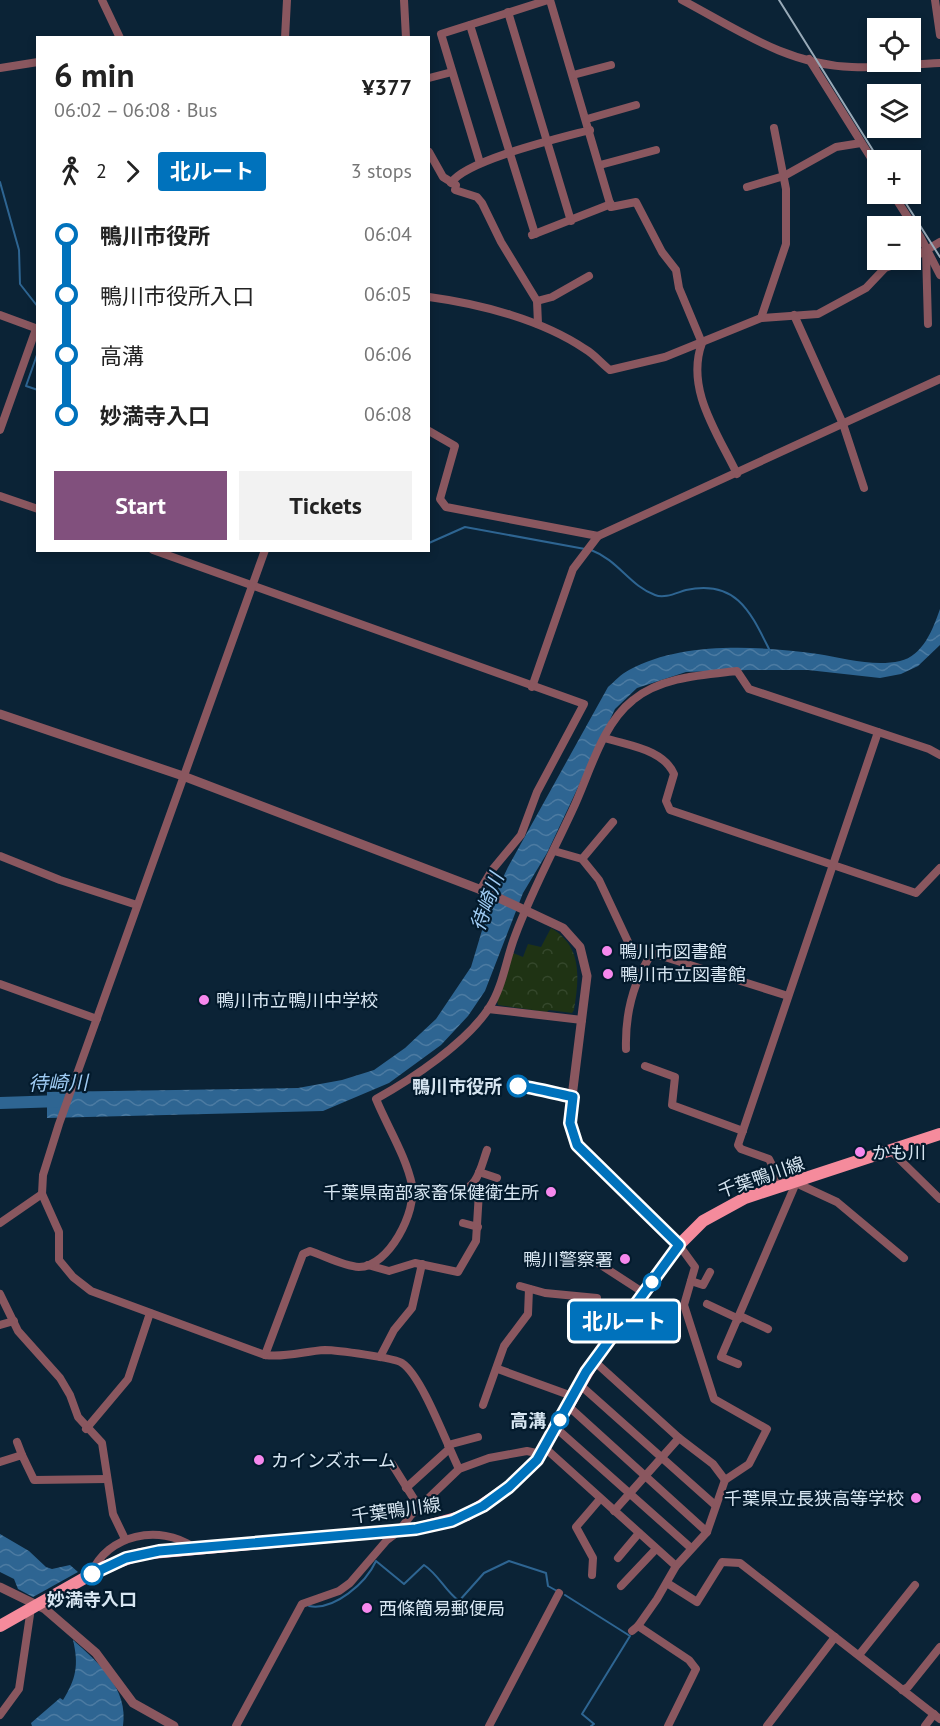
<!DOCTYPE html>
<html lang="en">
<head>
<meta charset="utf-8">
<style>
  :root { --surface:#fff; --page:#f2f2f2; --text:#222; --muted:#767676; --accent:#81507d }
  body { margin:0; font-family:"PT Sans","Noto Sans JP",sans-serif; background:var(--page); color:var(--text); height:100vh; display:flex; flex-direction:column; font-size:22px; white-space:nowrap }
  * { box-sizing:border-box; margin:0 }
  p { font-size:20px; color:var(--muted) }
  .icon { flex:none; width:33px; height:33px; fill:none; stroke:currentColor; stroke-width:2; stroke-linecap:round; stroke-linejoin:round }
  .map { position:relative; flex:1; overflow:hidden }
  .panel { position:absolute; left:36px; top:36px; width:394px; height:516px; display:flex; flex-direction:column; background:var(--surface); border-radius:0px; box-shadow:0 3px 9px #0003 }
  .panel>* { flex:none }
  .badge { padding:0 12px; border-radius:4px; font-size:21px; line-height:39px }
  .fabs { position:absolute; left:867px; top:18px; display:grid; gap:12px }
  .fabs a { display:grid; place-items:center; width:54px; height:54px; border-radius:0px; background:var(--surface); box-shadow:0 3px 9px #0003; font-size:30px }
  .map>.badge { position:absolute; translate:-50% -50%; box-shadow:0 0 0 3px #fff }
  .legs { display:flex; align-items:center; gap:9px; height:66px; padding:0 18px; font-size:20px }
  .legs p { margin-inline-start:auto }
  .head { display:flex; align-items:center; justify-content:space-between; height:102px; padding:0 18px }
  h1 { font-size:33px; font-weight:800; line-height:45px }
  .cta { display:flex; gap:12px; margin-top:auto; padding:12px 18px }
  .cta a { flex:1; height:69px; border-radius:0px; background:var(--accent); color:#fff; font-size:24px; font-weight:800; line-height:69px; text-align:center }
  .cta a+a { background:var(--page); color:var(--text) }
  ul { padding:0 18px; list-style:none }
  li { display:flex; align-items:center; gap:21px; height:60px; font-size:22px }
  li i { display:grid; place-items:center; width:9px; height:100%; margin:0 8px; background:currentColor }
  li i::after { content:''; width:15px; height:15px; margin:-8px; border:4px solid; border-radius:50%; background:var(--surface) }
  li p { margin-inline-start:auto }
  li:first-child i { background:linear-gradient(#0000 50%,currentColor 0) }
  li:last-child i { background:linear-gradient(currentColor 50%,#0000 0) }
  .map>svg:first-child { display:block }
  .park { fill:url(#park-crowns) }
  .water { fill:url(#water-waves) }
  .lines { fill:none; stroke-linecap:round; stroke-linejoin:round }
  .stream { stroke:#2e6592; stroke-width:2 }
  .river { stroke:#2e6592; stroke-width:12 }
  .minor { stroke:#8a575f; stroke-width:8 }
  .tertiary { stroke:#8a575f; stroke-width:9 }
  .primary { stroke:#f58b9c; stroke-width:12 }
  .rail { stroke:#98aab8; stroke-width:2 }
  .line-1-casing { stroke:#fff; stroke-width:14 }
  .line-1 { stroke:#0072bc; stroke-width:9 }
  .poi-dot { fill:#f688ed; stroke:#031a2c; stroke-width:2 }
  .stop-1-dot { fill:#fff; stroke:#0072bc; stroke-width:3 }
  .labels { text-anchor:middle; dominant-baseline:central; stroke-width:4.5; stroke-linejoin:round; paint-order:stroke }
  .poi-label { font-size:18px; fill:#d6e5f1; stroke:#031a2c; text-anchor:start }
  .stop-label { font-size:18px; font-weight:bold; fill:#d6e5f1; stroke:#031a2c; text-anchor:end }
  .street-label { font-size:18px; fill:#d6e5f1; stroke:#031a2c }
  .water-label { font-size:20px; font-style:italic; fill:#9fcbf3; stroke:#031a2c }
</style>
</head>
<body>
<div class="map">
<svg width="940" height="1726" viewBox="0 0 940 1726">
  <defs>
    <pattern id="park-crowns" width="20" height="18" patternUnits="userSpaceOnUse" patternTransform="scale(1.5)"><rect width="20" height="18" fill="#1f3314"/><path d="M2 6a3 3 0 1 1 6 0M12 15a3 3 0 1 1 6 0" fill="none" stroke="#34472b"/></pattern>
    <pattern id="water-waves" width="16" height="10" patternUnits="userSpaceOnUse" patternTransform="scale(1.5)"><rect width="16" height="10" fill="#2e6592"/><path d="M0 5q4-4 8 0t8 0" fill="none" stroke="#4c7ba2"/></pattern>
  </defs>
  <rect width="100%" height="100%" fill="#0b2336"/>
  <!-- park -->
  <path class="park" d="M551,928C583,947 579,978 574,1010L572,1013L549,1010L547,1012L498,1005L497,1000L513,953L523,957L528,944L541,947Z"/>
  <!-- water -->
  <g class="water">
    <path d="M940,609V645L918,666L901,674L880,678L808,670H747L686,672L637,688L615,709L547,853L523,893L485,991L468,1016L441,1045L389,1083L323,1111L47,1118V1092L298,1088L342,1080L374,1070L405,1048L436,1019L471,967L489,907L508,867L608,687C615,681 621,674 629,670C682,641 760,646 818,654C844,658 873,667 900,661C923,656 933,629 940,609Z"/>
    <polygon points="0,1534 29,1551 46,1567 52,1569 70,1565 78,1572 33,1597 18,1589 14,1579 0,1572"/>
    <path d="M73,1640C98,1662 129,1689 123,1726H32L31,1723L60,1698L63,1700C76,1679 79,1665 73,1640Z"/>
  </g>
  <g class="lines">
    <!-- stream -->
    <g class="stream">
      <polyline points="0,182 19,250 20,284 38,307"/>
      <polyline points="38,352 26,386 38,390"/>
      <polyline points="429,543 465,527 585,549"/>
      <path d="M591,550C618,560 630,586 655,595C664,599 676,593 686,590C737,579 751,613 770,651"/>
      <polyline points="565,1595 630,1636 582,1714 594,1724 591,1726"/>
      <path d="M309,1606C334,1611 366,1583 376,1561L404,1584L424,1565C439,1575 445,1591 459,1601L484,1573L509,1561L546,1573L548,1586L557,1591"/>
    </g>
    <!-- river -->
    <polyline class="river" points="0,1103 61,1101"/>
    <!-- minor -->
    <g class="minor">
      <polyline points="102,0 120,38"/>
      <polyline points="404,0 406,38"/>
      <path d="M550,0L611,207L636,202L662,252L676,270L679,288L702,343C685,389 718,434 737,474"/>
      <path d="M682,0C737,29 787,65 852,67C881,69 911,64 940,63"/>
      <polyline points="935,0 940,35"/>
      <polyline points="508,12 571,221"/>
      <polyline points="470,25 535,234"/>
      <polyline points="285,38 287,0"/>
      <polyline points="809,59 878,169"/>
      <polyline points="0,68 38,62"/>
      <polyline points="573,75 611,65"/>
      <polyline points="429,78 452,72"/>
      <polyline points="587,119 636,105"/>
      <polyline points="429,152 443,177 456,185 455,190 477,197 482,203 501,242 537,301 538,324"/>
      <polyline points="480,163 441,34 548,0"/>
      <polyline points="600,165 656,150"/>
      <path d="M451,183C466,160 560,138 590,130"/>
      <polyline points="747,187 784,176 836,147 861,143"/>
      <polyline points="893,194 921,238 940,275"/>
      <polyline points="532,235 611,204"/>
      <polyline points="926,252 928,324"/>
      <path d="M429,297C481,304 542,320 585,349C594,354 601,363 610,370L665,357L761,318L818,314L866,288L885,268L911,259L940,242"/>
      <polyline points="537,301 552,297 589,276"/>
      <polyline points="0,315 38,329"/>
      <polyline points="794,315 843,424 864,488"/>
      <polyline points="761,318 786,244 786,189 774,128"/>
      <polyline points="0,430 36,329"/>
      <polyline points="429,431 455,446 440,499 446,507 598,536 940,379"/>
      <polyline points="0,496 38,509"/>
      <polyline points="153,550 584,704 537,792 521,835 492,870 480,890"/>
      <path d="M265,550L59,1124L43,1175L42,1194L59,1232V1260L73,1277L91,1291L265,1355C285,1358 305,1351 325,1350C336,1350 396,1358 402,1363C422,1376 447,1445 459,1469"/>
      <polyline points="532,687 573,569 598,536"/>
      <path d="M605,738C629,746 663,749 674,774L666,801L670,810L916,893L940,868"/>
      <polyline points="554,851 582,859 599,880 630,946 788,996"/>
      <polyline points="0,856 60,880 137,905"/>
      <polyline points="582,859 613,822"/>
      <polyline points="0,984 97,1019"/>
      <polyline points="488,1009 582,1020"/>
      <path d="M626,1049C625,1015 633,982 652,953"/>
      <polyline points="645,1066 675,1077 672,1105 743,1131"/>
      <polyline points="892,1152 940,1199"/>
      <polyline points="479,1172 497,1178"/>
      <polyline points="783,1187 769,1159 741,1149 738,1145 878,732"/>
      <path d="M455,1190C477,1193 481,1166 487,1150"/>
      <polyline points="0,1223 42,1194"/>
      <polyline points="463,1223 478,1227"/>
      <polyline points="573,1263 587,1256 644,1293"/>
      <polyline points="368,1265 389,1271 415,1263 458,1272 476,1241 479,1192 474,1185"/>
      <polyline points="691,1281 703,1285 710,1272"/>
      <polyline points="520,1286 545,1293 597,1298 596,1323 611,1337"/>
      <polyline points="0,1294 18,1331 60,1378 70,1395 78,1417 102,1443 113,1514 125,1539"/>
      <polyline points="707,1304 739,1319"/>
      <polyline points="740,1316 768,1329"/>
      <polyline points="0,1325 14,1321"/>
      <path d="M265,1355L303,1254L310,1251C325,1256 343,1266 359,1267C389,1267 417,1211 412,1185C406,1156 387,1126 376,1099C412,1079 466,1043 489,1008C503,987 506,959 515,936C531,893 553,852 572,811C589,776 601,725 633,700C661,677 702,675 737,671L749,689L929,749L940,755"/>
      <polyline points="380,1357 394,1330 412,1308 422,1264"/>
      <polyline points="594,1361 679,1438 713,1464 725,1480"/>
      <polyline points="738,1364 721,1357 796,1183 837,1202 904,1258"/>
      <polyline points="498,1369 572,1396"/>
      <polyline points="579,1384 715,1505"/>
      <polyline points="483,1405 504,1346 528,1314 529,1289"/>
      <polyline points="567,1405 707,1532"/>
      <polyline points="556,1428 691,1548"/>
      <polyline points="86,1429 128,1379 150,1313"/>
      <polyline points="17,1442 22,1455"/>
      <polyline points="448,1445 478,1437"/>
      <polyline points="545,1448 676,1566"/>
      <polyline points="0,1462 22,1455 34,1480 107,1479"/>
      <polyline points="392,1464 419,1507"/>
      <polyline points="406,1488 449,1449"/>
      <polyline points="614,1511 679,1438"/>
      <polyline points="618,1558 639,1533"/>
      <path d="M91,1574C107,1534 160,1524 193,1547"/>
      <polyline points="592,1575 593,1558 576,1527 600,1499"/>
      <polyline points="667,1583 697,1602 722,1562 740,1563 940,1719"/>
      <polyline points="621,1586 656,1549"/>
      <polyline points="638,1626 689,1660 696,1669 668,1726"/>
      <polyline points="632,1631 638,1626 657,1599 676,1566 707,1532 725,1480 749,1464 767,1429 714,1399 684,1305 695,1267 679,1245"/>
      <polyline points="859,1655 915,1585"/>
      <polyline points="902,1690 908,1687 940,1647"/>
      <polyline points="0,1715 19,1689 31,1608"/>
      <polyline points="236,1726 302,1604 339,1591 350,1583 387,1540 399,1531 411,1515 459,1469 489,1458 527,1451 541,1454"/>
      <polyline points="489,1726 559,1593"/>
      <polyline points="767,1726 835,1637"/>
      <polyline points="925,1726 934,1714"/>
    </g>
    <!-- tertiary -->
    <g class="tertiary">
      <polyline points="0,714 183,776 484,891 563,928 580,947 587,976 570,1113 573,1135 580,1149 679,1245"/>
      <polyline points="0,1587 45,1609 96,1653 133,1703 174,1726"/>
    </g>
    <!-- primary -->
    <polyline class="primary" points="0,1626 104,1567 141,1554 416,1529 467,1515 509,1487 537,1460 594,1361 679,1245 703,1221 745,1198 940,1134"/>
    <!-- rail -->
    <g class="rail">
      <polyline points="779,0 879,160"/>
      <polyline points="900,194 940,257"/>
    </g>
  </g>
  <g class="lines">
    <defs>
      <path id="line-1" d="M92,1574L126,1558L159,1551L416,1529L452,1521L483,1506L509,1487L537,1460L586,1372L679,1245L577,1145L570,1123L573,1097C563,1095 522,1085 518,1086"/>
    </defs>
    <!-- line-1 casing -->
    <use href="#line-1" class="line-1-casing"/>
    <!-- line-1 -->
    <use href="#line-1" class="line-1"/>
  </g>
  <!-- markers -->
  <g class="poi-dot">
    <circle cx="607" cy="951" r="6"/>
    <circle cx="608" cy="974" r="6"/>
    <circle cx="204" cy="1000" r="6"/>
    <circle cx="860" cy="1152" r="6"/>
    <circle cx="551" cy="1192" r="6"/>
    <circle cx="625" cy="1259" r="6"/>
    <circle cx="259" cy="1460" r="6"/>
    <circle cx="916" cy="1498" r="6"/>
    <circle cx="367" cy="1608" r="6"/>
  </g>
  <g class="stop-1-dot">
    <circle cx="518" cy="1086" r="10"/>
    <circle cx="652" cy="1282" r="8"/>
    <circle cx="560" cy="1420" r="8"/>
    <circle cx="92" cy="1574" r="10"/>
  </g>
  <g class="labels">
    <!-- poi labels -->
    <g class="poi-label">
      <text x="619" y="951">鴨川市図書館</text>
      <text x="620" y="974">鴨川市立図書館</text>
      <text x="216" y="1000">鴨川市立鴨川中学校</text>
      <text x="872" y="1152">かも川</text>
      <text x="539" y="1192" text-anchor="end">千葉県南部家畜保健衛生所</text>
      <text x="613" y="1259" text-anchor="end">鴨川警察署</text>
      <text x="271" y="1460">カインズホーム</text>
      <text x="904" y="1498" text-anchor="end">千葉県立長狭高等学校</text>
      <text x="379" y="1608">西條簡易郵便局</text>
    </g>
    <!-- stop labels -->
    <g class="stop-label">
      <text x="502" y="1086">鴨川市役所</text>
      <text x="546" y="1420">高溝</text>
      <text x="92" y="1599" text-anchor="middle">妙満寺入口</text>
    </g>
    <!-- street labels -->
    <g class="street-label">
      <text transform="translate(761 1177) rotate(-19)">千葉鴨川線</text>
      <text transform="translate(396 1510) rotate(-8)">千葉鴨川線</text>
    </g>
    <!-- water labels -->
    <g class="water-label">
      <text transform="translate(487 902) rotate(-70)">待崎川</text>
      <text transform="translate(58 1083) rotate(-1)">待崎川</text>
    </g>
  </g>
</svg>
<div class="fabs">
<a><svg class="icon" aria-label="locate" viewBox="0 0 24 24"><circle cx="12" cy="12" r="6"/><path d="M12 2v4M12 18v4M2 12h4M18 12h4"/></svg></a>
<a><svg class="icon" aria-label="layers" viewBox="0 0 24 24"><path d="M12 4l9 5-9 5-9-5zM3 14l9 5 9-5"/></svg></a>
<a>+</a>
<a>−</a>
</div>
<b class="badge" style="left:624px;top:1321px;background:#0072bc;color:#fff">北ルート</b>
<section class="panel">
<div class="head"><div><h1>6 min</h1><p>06:02 – 06:08 · Bus</p></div><b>¥377</b></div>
<div class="legs"><svg class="icon" aria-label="walk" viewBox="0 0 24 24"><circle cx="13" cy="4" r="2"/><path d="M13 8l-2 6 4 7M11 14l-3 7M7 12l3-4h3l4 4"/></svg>2<svg class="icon" aria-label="forward" viewBox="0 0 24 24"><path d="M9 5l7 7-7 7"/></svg><b class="badge" style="background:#0072bc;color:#fff">北ルート</b><p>3 stops</p></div>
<ul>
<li><i style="color:#0072bc"></i><b>鴨川市役所</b><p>06:04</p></li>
<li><i style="color:#0072bc"></i><span>鴨川市役所入口</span><p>06:05</p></li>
<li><i style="color:#0072bc"></i><span>高溝</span><p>06:06</p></li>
<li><i style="color:#0072bc"></i><b>妙満寺入口</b><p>06:08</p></li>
</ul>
<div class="cta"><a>Start</a><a>Tickets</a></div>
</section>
</div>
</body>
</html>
